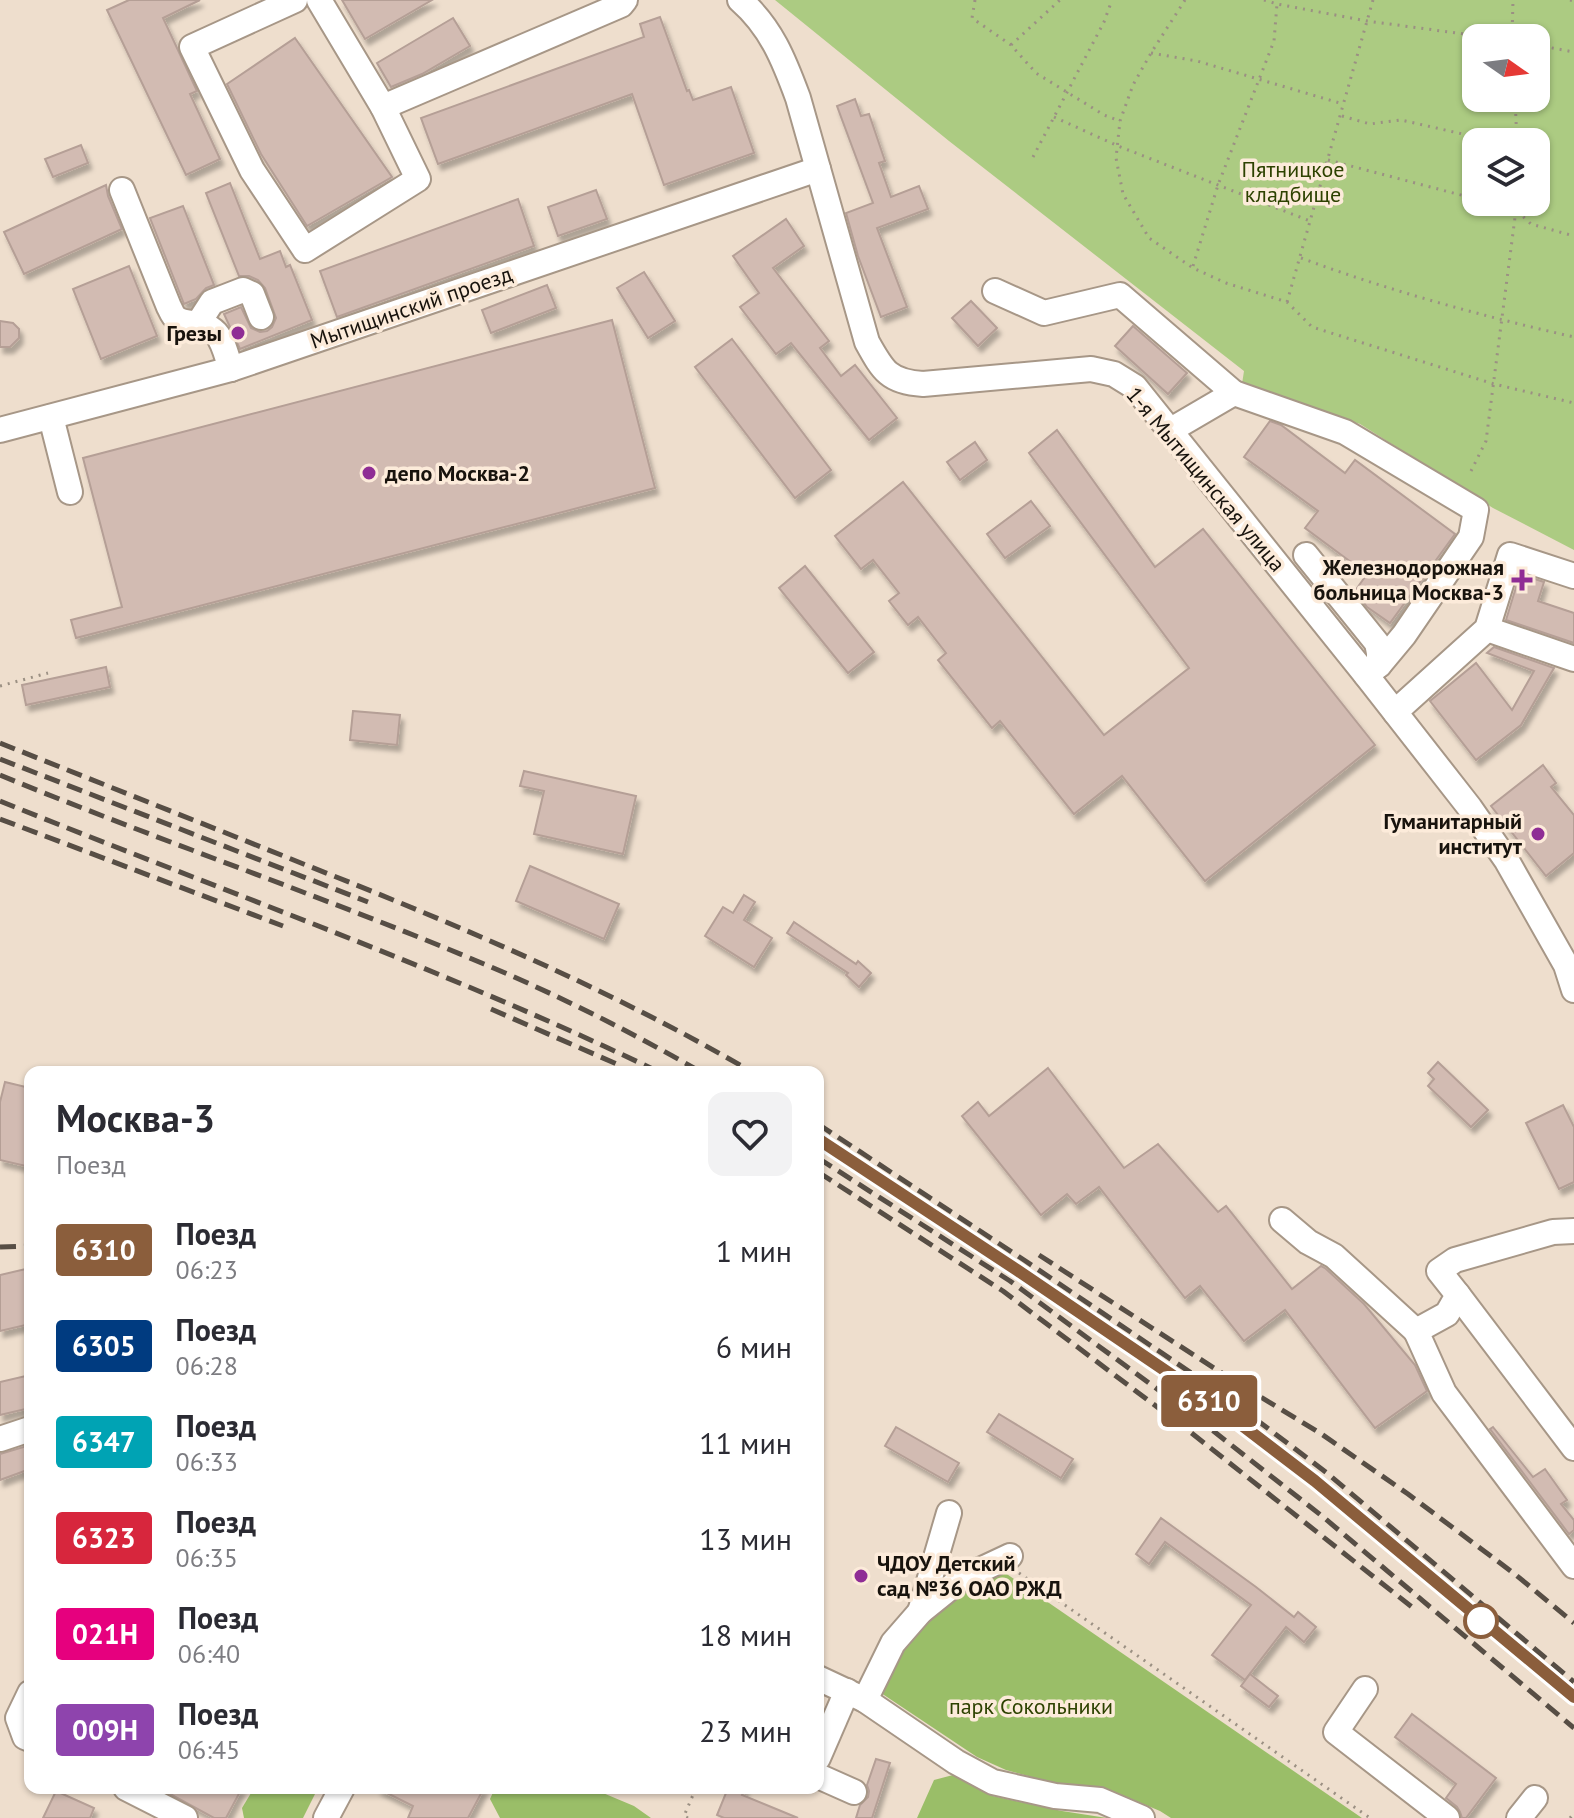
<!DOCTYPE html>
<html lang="ru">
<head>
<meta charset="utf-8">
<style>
  :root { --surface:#fff; --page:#f2f2f3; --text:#2b2b33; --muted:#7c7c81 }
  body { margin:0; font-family:"PT Sans",sans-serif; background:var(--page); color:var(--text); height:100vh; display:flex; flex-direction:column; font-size:30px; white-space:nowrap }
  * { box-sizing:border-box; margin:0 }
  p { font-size:26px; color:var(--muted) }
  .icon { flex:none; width:44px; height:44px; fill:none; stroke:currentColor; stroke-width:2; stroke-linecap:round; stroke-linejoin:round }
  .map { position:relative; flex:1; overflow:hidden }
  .details { position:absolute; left:24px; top:1066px; width:800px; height:728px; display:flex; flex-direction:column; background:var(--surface); border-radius:16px; box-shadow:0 2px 6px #0004 }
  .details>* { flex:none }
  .badge { padding:0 16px; border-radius:6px; font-size:28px; line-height:52px }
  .needle { width:52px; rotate:104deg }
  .fabs { position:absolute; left:1462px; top:24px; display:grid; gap:16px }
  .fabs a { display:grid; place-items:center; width:88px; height:88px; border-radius:16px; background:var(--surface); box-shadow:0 2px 6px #0004; font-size:40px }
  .map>.badge { position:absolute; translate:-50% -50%; box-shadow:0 0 0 4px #fff }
  .round { display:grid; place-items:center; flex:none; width:84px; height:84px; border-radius:16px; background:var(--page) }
  .headline { display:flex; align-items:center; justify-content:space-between; height:136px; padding:0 32px }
  h1 { font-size:38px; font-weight:800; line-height:60px }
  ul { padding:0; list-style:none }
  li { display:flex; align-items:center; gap:24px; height:96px; padding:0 32px }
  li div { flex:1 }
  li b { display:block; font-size:30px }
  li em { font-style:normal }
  li .badge { min-width:88px; font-weight:700; text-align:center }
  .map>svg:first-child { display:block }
  .green { fill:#accb82; fill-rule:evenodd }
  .forest { fill:#9abe68 }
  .building { fill:#d2bbb2; stroke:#b59f96; stroke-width:2; filter:url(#shadow) }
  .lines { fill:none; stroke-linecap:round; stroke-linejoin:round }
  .minor-casing { stroke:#a79787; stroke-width:28 }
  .path { stroke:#9b9083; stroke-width:3; stroke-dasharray:2 6; stroke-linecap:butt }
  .minor { stroke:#fff; stroke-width:24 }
  .rail { stroke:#574e45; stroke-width:5; stroke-dasharray:16 8; stroke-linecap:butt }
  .line-casing { stroke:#fff; stroke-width:18 }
  .line { stroke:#8b5e3c; stroke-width:12 }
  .poi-dot { fill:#8f2d95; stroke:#fcebda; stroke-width:3 }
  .stop-dot { fill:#fff; stroke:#8b5e3c; stroke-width:4 }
  .labels { text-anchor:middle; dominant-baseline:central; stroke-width:7; stroke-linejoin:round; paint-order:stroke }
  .park-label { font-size:22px; fill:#2d4200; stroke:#fcebda }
  .street-label { font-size:22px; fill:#18130d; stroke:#fcebda }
  .poi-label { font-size:22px; font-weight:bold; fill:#18130d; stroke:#fcebda; text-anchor:end }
</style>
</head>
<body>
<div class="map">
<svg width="1574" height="1818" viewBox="0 0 1574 1818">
  <defs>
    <filter id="shadow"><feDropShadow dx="3.5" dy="6" stdDeviation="2" flood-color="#0004"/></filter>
  </defs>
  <rect width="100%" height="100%" fill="#eedecd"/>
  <!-- green -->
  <path class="green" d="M775,0H1574V550L1493,508L1360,424L1242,384L1244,371L949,141ZM1476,38H1536V98H1476ZM1476,142H1536V202H1476Z"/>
  <!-- forest -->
  <g class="forest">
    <polygon points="998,1568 1362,1818 1171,1818 1160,1811 1110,1790 1065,1786 1006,1770 977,1757 881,1693 903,1646 966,1588"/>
    <polygon points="953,1775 993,1796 1062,1811 1107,1818 917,1818 934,1780"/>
    <polygon points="254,1788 318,1788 303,1818 244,1818 242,1808"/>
    <polygon points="495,1788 612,1788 603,1793 634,1806 651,1818 500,1818 490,1799"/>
  </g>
  <!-- building -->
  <g class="building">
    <polygon points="129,0 200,0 163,18 197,91 190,94 220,159 186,175 107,10"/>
    <polygon points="342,0 432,0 365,39"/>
    <polygon points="660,17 687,91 689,90 693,100 731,87 754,153 664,185 632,94 438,164 421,118 644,37 640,24"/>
    <polygon points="453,18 470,46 422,74 391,87 377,63"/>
    <polygon points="295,38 392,177 307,226 261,154 227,84"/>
    <polygon points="855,99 861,116 869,114 885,161 879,163 891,197 919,186 928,209 877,228 907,307 881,317 858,256 846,213 873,203 837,106"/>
    <polygon points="81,145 88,163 53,177 45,159"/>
    <polygon points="230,183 260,259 280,251 286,267 290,265 312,320 240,349 224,314 241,307 251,328 260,332 267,331 272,327 276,318 265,288 258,280 249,276 239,276 206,193"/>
    <polygon points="106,185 108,196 122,229 24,274 4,232"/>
    <polygon points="596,190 607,219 558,236 548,207"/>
    <polygon points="518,199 534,246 337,317 320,271"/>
    <polygon points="183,206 214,285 206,288 196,299 184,304 150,218"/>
    <polygon points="786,219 804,246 773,268 829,341 820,348 841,376 855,365 897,418 869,440 791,343 776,354 740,307 759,293 733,256"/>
    <polygon points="129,266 157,336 101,359 73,289"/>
    <polygon points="644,272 675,321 648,338 617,288"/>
    <polygon points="547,285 556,308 491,333 482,310"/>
    <polygon points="971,301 997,328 978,346 952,318"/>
    <polygon points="612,320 655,488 76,638 71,620 122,607 83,458"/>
    <polygon points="0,321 13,323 19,329 19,338 10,347 0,347"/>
    <polygon points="1133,326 1187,373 1168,394 1115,346"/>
    <polygon points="732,339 831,470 795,498 695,367"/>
    <polygon points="1270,421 1281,425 1345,473 1355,460 1455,534 1390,623 1367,607 1355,591 1367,574 1305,528 1318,511 1244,457"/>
    <polygon points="1057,430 1155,567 1203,529 1375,745 1205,881 1122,776 1074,814 1000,721 992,728 938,660 946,653 918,617 908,625 889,601 899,593 873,560 861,569 835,536 903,482 1104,735 1189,668 1029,453"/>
    <polygon points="975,442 987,460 960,480 947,462"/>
    <polygon points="1031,501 1050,526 1005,558 987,534"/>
    <polygon points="805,566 874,652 848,673 779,588"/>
    <polygon points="1520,574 1544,582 1538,601 1574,613 1574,643 1506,620"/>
    <polygon points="1494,647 1554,668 1521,725 1476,760 1430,701 1476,663 1512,710 1534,671 1487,653"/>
    <polygon points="106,667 110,687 26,705 22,685"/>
    <polygon points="353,711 400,715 397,745 350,740"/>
    <polygon points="1543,765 1556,783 1551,787 1574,815 1574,853 1546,876 1491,806"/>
    <polygon points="524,771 636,796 623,854 534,834 544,791 520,786"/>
    <polygon points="530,866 619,904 604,939 516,901"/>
    <polygon points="744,895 755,902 744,920 772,938 754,967 705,936 723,907 733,913"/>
    <polygon points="794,922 856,964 858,961 871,973 859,987 846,975 848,973 787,933"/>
    <polygon points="1438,1062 1488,1110 1471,1127 1428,1086 1434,1079 1428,1073"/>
    <polygon points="1048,1068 1124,1168 1158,1144 1218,1212 1226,1206 1292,1289 1321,1266 1325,1268 1364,1304 1415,1365 1427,1391 1375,1428 1285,1310 1244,1341 1200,1286 1185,1298 1099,1187 1076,1204 1067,1194 1041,1215 962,1116 978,1102 989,1116"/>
    <polygon points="5,1082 30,1088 30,1167 0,1160 0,1102"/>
    <polygon points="1563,1105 1574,1127 1574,1182 1559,1189 1526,1123"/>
    <polygon points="30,1268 30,1324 0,1331 0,1275"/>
    <polygon points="30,1375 30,1408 0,1415 0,1382"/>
    <polygon points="999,1414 1073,1459 1061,1478 987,1432"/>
    <polygon points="896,1427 959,1463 948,1482 885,1446"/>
    <polygon points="1493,1427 1533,1477 1545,1469 1567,1500 1561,1504 1574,1520 1574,1530 1569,1534 1490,1429"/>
    <polygon points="30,1445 30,1469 0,1480 0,1454"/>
    <polygon points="1161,1518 1256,1587 1294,1617 1298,1612 1316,1627 1304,1642 1286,1627 1245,1680 1212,1655 1251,1605 1165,1542 1149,1564 1136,1554"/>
    <polygon points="1250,1674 1278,1696 1269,1707 1241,1686"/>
    <polygon points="1412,1714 1496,1778 1466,1818 1462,1818 1460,1812 1457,1807 1446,1798 1456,1784 1395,1737"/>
    <polygon points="876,1759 890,1763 872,1818 856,1818 860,1805 868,1797 869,1791 867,1785"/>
    <polygon points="159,1788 242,1788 226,1818 214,1818"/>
    <polygon points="377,1788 484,1788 468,1818 408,1818 413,1806"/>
    <polygon points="728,1788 745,1788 742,1795 798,1818 724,1818 717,1815"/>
    <polygon points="56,1791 94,1808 90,1818 43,1818"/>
  </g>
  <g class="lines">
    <defs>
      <g id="minor">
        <polyline points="295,0 192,47 252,170 305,250 418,179 383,107"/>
        <polyline points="319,0 383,107 621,5 625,0"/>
        <path d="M740,0C771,27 784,60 798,98L867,342C883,371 889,382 923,384L1091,369L1114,374L1135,387L1366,675L1470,808L1507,861L1566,965L1574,990"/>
        <path d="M122,190L169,307C171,310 172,315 176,318C186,327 202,318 216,333C224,342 227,358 231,369"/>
        <polyline points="995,291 1044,313 1120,295 1234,393 1345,432 1476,510 1471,537 1404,635 1379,665 1366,675"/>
        <polyline points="199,322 212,302 243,290 252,294 261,317"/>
        <polyline points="51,417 70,492"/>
        <polyline points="0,430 231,369 818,169"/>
        <polyline points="1169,431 1234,393"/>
        <polyline points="1306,555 1377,643 1379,653 1379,665"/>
        <polyline points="1487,629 1574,659"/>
        <polyline points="1395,712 1487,629 1510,555 1574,576"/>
        <polyline points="1282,1220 1308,1242 1334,1256 1416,1331"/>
        <polyline points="1574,1231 1553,1232 1455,1260 1439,1271 1458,1295 1447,1314 1416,1331 1444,1393 1574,1566"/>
        <polyline points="1458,1295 1574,1448"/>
        <polyline points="0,1439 30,1429"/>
        <polyline points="920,1612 949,1513"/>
        <polyline points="818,1678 865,1700 956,1762 993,1782 1055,1796 1100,1800 1142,1818"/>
        <polyline points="1365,1689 1336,1732 1447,1818"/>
        <polyline points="30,1693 18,1718 25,1737 30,1739"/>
        <polyline points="865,1700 893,1643 920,1612 961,1579 1010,1556"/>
        <polyline points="818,1758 847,1691"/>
        <polyline points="818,1776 854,1792"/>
        <polyline points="126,1788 185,1818"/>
        <polyline points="326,1818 342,1788"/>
        <polyline points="1519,1818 1535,1798"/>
      </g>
    </defs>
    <!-- minor casing -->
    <use href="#minor" class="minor-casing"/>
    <!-- path -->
    <g class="path">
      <polyline points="975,0 972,18 1011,45 1036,73 1104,115 1120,121"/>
      <polyline points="1185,0 1151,53 1133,85 1120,121 1116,158 1123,194 1149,238 1193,268 1226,283 1287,302 1312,327 1494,384 1574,403"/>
      <polyline points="1264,0 1277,4 1367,21 1494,38"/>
      <polyline points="1570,0 1574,1"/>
      <polyline points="1512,38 1513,0"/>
      <polyline points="1011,45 1060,0"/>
      <polyline points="1536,45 1574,52"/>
      <polyline points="1151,53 1197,61 1343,104"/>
      <polyline points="1515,98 1517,142"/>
      <polyline points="1342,116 1370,124 1401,120 1498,142"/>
      <polyline points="1054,117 1118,146 1310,221"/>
      <polyline points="1033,157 1104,22 1112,0"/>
      <polyline points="1328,160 1476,199"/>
      <polyline points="1487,202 1516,210 1531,224 1574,236"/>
      <path d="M1301,258C1390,291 1482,316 1574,337"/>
      <polyline points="1193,266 1218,185 1274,41 1277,4"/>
      <polyline points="1287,302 1373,0"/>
      <polyline points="1471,471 1486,441 1517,202"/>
      <polyline points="0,686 48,673"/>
      <polyline points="1019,1573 1370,1818"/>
      <polyline points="688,1818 684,1816 696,1788"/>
      <polyline points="1570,1818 1574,1813"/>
    </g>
    <!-- minor -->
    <use href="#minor" class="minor"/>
    <!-- rail -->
    <g class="rail">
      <path d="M0,743C102,784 204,824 306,865C458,925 610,989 752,1072"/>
      <polyline points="0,759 368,902"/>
      <path d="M0,775C160,841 325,897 484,964C558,995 631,1032 701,1072"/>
      <path d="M0,801C220,890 445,969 659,1072"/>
      <polyline points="0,819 283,926"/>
      <polyline points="491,1009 619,1065"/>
      <polyline points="818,1124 1024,1260 1221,1393 1327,1473 1574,1682"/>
      <polyline points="818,1139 1017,1270 1213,1403 1315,1481 1574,1698"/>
      <polyline points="818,1158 1010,1281 1198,1419 1322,1516 1574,1728"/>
      <polyline points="818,1172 1003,1291 1189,1431 1417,1611"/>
      <polyline points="0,1247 30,1246"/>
      <polyline points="1039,1255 1231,1379 1320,1433 1408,1494 1516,1575 1574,1623"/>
    </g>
  </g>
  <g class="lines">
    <defs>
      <polyline id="line" points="818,1139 1017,1270 1213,1403 1315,1481 1574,1697"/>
    </defs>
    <!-- line casing -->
    <use href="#line" class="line-casing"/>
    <!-- line -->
    <use href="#line" class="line"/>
  </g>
  <!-- markers -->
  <g class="poi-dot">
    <circle cx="238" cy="333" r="8"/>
    <circle cx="369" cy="473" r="8"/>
    <path d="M1518 568h8v8h8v8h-8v8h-8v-8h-8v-8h8z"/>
    <circle cx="1538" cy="834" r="8"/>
    <circle cx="861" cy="1576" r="8"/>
  </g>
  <circle class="stop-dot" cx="1481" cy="1621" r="16"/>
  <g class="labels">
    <!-- park labels -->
    <g class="park-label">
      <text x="1293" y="169">Пятницкое<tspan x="1293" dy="25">кладбище</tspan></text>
      <text x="1031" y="1706">парк Сокольники</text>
    </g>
    <!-- street labels -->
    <g class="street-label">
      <text transform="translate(411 307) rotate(-19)">Мытищинский проезд</text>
      <text transform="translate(1206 479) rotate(50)">1-я Мытищинская улица</text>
    </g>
    <!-- poi labels -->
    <g class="poi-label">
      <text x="222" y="333">Грезы</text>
      <text x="385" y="473" text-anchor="start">депо Москва-2</text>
      <text x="1504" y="567">Железнодорожная<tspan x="1504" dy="25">больница Москва-3</tspan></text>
      <text x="1522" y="821">Гуманитарный<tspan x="1522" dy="25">институт</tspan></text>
      <text x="877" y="1563" text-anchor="start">ЧДОУ Детский<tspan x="877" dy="25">сад №36 ОАО РЖД</tspan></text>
    </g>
  </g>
</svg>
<div class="fabs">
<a><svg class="needle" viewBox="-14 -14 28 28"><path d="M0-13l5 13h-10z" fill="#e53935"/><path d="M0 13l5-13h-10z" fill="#7c7c81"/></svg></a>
<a><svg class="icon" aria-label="layers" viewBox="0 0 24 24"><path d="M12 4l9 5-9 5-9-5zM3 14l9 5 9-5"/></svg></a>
</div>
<b class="badge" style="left:1209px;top:1401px;background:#8b5e3c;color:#fff">6310</b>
<section class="details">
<div class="headline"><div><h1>Москва-3</h1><p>Поезд</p></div><a class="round"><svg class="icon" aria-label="heart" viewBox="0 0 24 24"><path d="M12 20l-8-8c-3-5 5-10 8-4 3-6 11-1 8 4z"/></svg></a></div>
<ul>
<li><span class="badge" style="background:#8b5e3c;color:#fff">6310</span><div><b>Поезд</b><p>06:23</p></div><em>1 мин</em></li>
<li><span class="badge" style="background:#003b80;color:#fff">6305</span><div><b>Поезд</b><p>06:28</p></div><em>6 мин</em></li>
<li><span class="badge" style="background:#00a3b4;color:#fff">6347</span><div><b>Поезд</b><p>06:33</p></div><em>11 мин</em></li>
<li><span class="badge" style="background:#d7263d;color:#fff">6323</span><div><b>Поезд</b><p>06:35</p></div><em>13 мин</em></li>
<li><span class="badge" style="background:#e6007e;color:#fff">021Н</span><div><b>Поезд</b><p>06:40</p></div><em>18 мин</em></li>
<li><span class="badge" style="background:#8e44ad;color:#fff">009Н</span><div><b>Поезд</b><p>06:45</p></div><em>23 мин</em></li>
</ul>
</section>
</div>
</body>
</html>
